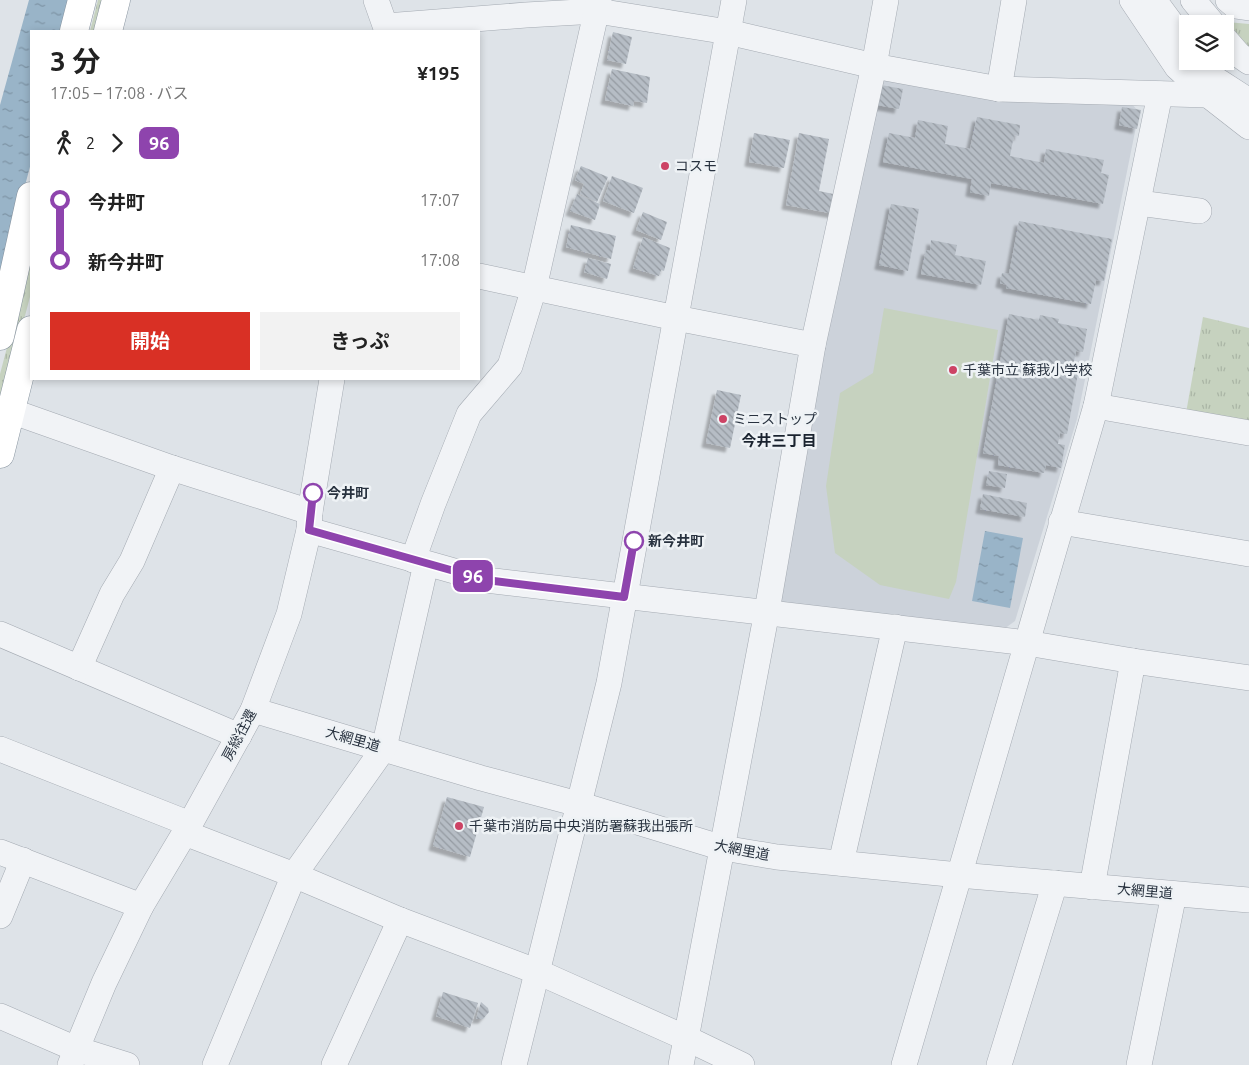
<!DOCTYPE html>
<html lang="ja">
<head>
<meta charset="utf-8">
<style>
  :root { --surface:#fff; --page:#f2f2f2; --text:#222; --muted:#767676; --accent:#d93025 }
  body { margin:0; font-family:Ubuntu,"Noto Sans JP",sans-serif; background:var(--page); color:var(--text); height:100vh; display:flex; flex-direction:column; font-size:19px; white-space:nowrap }
  * { box-sizing:border-box; margin:0 }
  p { font-size:16px; color:var(--muted) }
  .icon { flex:none; width:28px; height:28px; fill:none; stroke:currentColor; stroke-width:2; stroke-linecap:round; stroke-linejoin:round }
  .map { position:relative; flex:1; overflow:hidden }
  .details { position:absolute; left:30px; top:30px; width:450px; height:350px; display:flex; flex-direction:column; background:var(--surface); border-radius:0px; box-shadow:0 2px 8px #0003 }
  .details>* { flex:none }
  .badge { padding:0 10px; border-radius:8px; font-size:18px; line-height:32px }
  .buttons { position:absolute; left:1179px; top:15px; display:grid; gap:10px }
  .buttons a { display:grid; place-items:center; width:55px; height:55px; border-radius:0px; background:var(--surface); box-shadow:0 2px 8px #0003; font-size:25px }
  .map>.badge { position:absolute; translate:-50% -50%; box-shadow:0 0 0 2px #fff }
  .legs { display:flex; align-items:center; gap:8px; height:55px; padding:0 20px; font-size:16px }
  .legs p { margin-inline-start:auto }
  .head { display:flex; align-items:center; justify-content:space-between; height:85px; padding:0 20px }
  h1 { font-size:28px; font-weight:700; line-height:38px }
  .cta { display:flex; gap:10px; margin-top:auto; padding:10px 20px }
  .cta a { flex:1; height:58px; border-radius:0px; background:var(--accent); color:#fff; font-size:20px; font-weight:700; line-height:58px; text-align:center }
  .cta a+a { background:var(--page); color:var(--text) }
  ul { padding:0 20px; list-style:none }
  li { display:flex; align-items:center; gap:18px; height:60px; font-size:19px }
  li i { display:grid; place-items:center; width:8px; height:100%; margin:0 6px; background:currentColor }
  li i::after { content:''; width:12px; height:12px; margin:-6px; border:4px solid; border-radius:50%; background:var(--surface) }
  li p { margin-inline-start:auto }
  li:first-child i { background:linear-gradient(#0000 50%,currentColor 0) }
  li:last-child i { background:linear-gradient(currentColor 50%,#0000 0) }
  .map>svg:first-child { display:block }
  .built { fill:#ccd2da }
  .grass { fill:url(#grass-tufts) }
  .garden { fill:#c6d2bf }
  .water { fill:url(#water-ripples) }
  .building { fill:url(#building-back-hatch); filter:url(#shadow) }
  .lines { fill:none; stroke-linecap:round; stroke-linejoin:round }
  .minor-casing { stroke:#a4aab2; stroke-width:26 }
  .highway-casing { stroke:#86929e; stroke-width:29 }
  .minor { stroke:#f1f3f6; stroke-width:25 }
  .highway { stroke:#fff; stroke-width:28 }
  .line-1-casing { stroke:#fff; stroke-width:11 }
  .line-1 { stroke:#8e44ad; stroke-width:8 }
  .poi-dot { fill:#cd4365; stroke:#eef2f5; stroke-width:2 }
  .stop-1-dot { fill:#fff; stroke:#8e44ad; stroke-width:2.5 }
  .labels { text-anchor:middle; dominant-baseline:central; stroke-width:5; stroke-linejoin:round; paint-order:stroke }
  .poi-label { font-size:14px; fill:#28323f; stroke:#eef2f5; text-anchor:start }
  .stop-label { font-size:14px; font-weight:bold; fill:#28323f; stroke:#eef2f5; text-anchor:start }
  .street-label { font-size:14px; fill:#28323f; stroke:#eef2f5 }
  .neighbourhood-label { font-size:15px; font-weight:bold; fill:#1a232f; stroke:#eef2f5 }
</style>
</head>
<body>
<div class="map">
<svg width="1249" height="1065" viewBox="0 0 1249 1065">
  <defs>
    <pattern id="grass-tufts" width="24" height="20" patternUnits="userSpaceOnUse" patternTransform="scale(1.25)"><rect width="24" height="20" fill="#c6d2bf"/><path d="M3 7l-1-3M5 7V3M7 7l1-3M15 17l-1-3M17 17v-4M19 17l1-3" fill="none" stroke="#aab5a5"/></pattern>
    <pattern id="water-ripples" width="26" height="14" patternUnits="userSpaceOnUse" patternTransform="scale(1.25)"><rect width="26" height="14" fill="#99b4c8"/><path d="M2 4q2-2 4 0t4 0M15 11q2-2 4 0t4 0" fill="none" stroke="#7d93a4"/></pattern>
    <pattern id="building-back-hatch" width="6" height="6" patternUnits="userSpaceOnUse" patternTransform="scale(1.25)"><rect width="6" height="6" fill="#b6bdc5"/><path d="M-1 5l2 2M0 0l6 6M5-1l2 2" fill="none" stroke="#949aa1"/></pattern>
    <filter id="shadow"><feDropShadow dx="-4.5" dy="4.5" stdDeviation="1" flood-color="#0004"/></filter>
  </defs>
  <rect width="100%" height="100%" fill="#dee3e8"/>
  <!-- built -->
  <polygon class="built" points="881,77 1131,103 1139,112 1077,419 1015,621 1004,629 783,604 774,599 874,83"/>
  <!-- grass -->
  <g class="grass">
    <polygon points="98,0 106,0 98,31 90,31"/>
    <polygon points="1216,21 1249,24 1249,58 1225,32 1225,24"/>
    <polygon points="31,238 31,293 0,411 0,374 10,336"/>
    <polygon points="1203,317 1249,328 1249,423 1186,413"/>
  </g>
  <!-- garden -->
  <polygon class="garden" points="884,308 998,330 956,582 949,599 880,585 835,553 826,486 840,393 873,373"/>
  <!-- water -->
  <g class="water">
    <polygon points="29,0 71,0 64,31 31,31 31,163 0,279 0,105"/>
    <polygon points="985,531 1023,538 1010,608 972,601"/>
  </g>
  <!-- building -->
  <g class="building">
    <polygon points="613,32 632,37 626,64 607,60"/>
    <polygon points="612,69 650,77 647,103 634,101 633,106 605,100"/>
    <polygon points="881,85 903,89 899,109 877,105"/>
    <polygon points="1122,107 1141,110 1137,129 1119,125"/>
    <polygon points="977,117 1020,125 1019,136 1014,135 1010,156 1044,163 1046,149 1104,160 1101,173 1109,175 1103,204 991,183 989,196 970,192 972,179 883,162 889,133 915,138 918,120 948,126 945,144 970,149"/>
    <polygon points="754,133 790,140 784,168 749,162"/>
    <polygon points="799,133 829,139 819,191 838,195 835,214 786,205"/>
    <polygon points="581,166 608,177 597,202 580,194 584,184 575,180"/>
    <polygon points="612,176 643,188 634,213 603,201"/>
    <polygon points="577,194 600,204 595,220 570,211"/>
    <polygon points="891,204 919,209 908,271 879,265"/>
    <polygon points="643,212 667,222 661,240 636,230"/>
    <polygon points="1019,221 1112,239 1104,281 1096,280 1091,304 1006,288 1007,285 1000,283 1002,273 1009,274"/>
    <polygon points="571,225 616,236 611,259 566,247"/>
    <polygon points="643,237 670,248 664,271 661,270 659,276 633,268"/>
    <polygon points="931,240 957,245 955,255 986,261 981,285 921,274 926,250 930,251"/>
    <polygon points="588,258 611,264 607,279 584,272"/>
    <polygon points="1009,314 1039,320 1040,315 1059,319 1058,323 1087,329 1083,352 1076,351 1074,361 1080,362 1067,434 1060,433 1058,444 1065,445 1061,468 1046,465 1044,473 998,465 999,456 983,453"/>
    <polygon points="717,390 741,395 730,448 706,443"/>
    <polygon points="989,471 1007,474 1005,488 986,485"/>
    <polygon points="983,494 1027,503 1025,517 980,509"/>
    <polygon points="447,797 484,807 470,857 433,846"/>
    <polygon points="443,992 478,1003 470,1028 436,1016"/>
    <polygon points="481,1002 488,1008 489,1012 483,1019 476,1019"/>
  </g>
  <g class="lines">
    <defs>
      <g id="minor">
        <polyline points="376,0 387,31"/>
        <polyline points="1132,0 1177,67 1208,95 1249,127"/>
        <polyline points="1154,0 1188,46"/>
        <polyline points="1193,0 1213,24"/>
        <polyline points="1228,0 1235,6 1249,8"/>
        <polyline points="386,26 526,15 597,11 728,32 874,66 999,89 1208,95"/>
        <polyline points="1225,39 1239,55 1249,62"/>
        <polyline points="1198,61 1215,79 1249,101"/>
        <polyline points="999,89 1014,0"/>
        <polyline points="1139,203 1199,211"/>
        <polyline points="479,276 676,318 813,345"/>
        <polyline points="1096,406 1249,433"/>
        <polyline points="11,411 172,468 310,512"/>
        <polyline points="1061,522 1249,554"/>
        <polyline points="309,530 486,580 1027,643 1133,661 1249,678"/>
        <polyline points="413,560 433,504 469,414 510,366 534,288 599,0"/>
        <polyline points="0,634 239,736"/>
        <polyline points="79,668 112,594 132,561 172,468"/>
        <polyline points="253,710 481,778 578,804 723,848 777,857 959,875 1249,900"/>
        <polyline points="0,749 190,824"/>
        <polyline points="185,833 294,875 400,920 538,972 686,1038 742,1065"/>
        <polyline points="0,852 141,906"/>
        <polyline points="841,863 895,627"/>
        <polyline points="1092,887 1133,661"/>
        <polyline points="0,916 23,860"/>
        <polyline points="0,1016 76,1049 127,1065"/>
        <polyline points="70,1065 104,983 141,906 190,824 253,710 289,614 309,530 310,512 332,379"/>
        <polyline points="215,1065 294,875 384,748 426,564"/>
        <polyline points="334,1065 400,920"/>
        <polyline points="514,1065 609,683 734,0"/>
        <polyline points="681,1065 767,611 813,345 874,66 886,0"/>
        <polyline points="904,1065 1096,406 1160,94"/>
        <polyline points="999,1065 1055,883"/>
        <polyline points="1139,1065 1174,894"/>
      </g>
      <g id="highway">
        <polyline points="74,31 82,0"/>
        <polyline points="108,31 116,0"/>
        <polyline points="0,336 31,196"/>
        <polyline points="0,454 31,330"/>
      </g>
    </defs>
    <!-- minor casing -->
    <use href="#minor" class="minor-casing"/>
    <!-- highway casing -->
    <use href="#highway" class="highway-casing"/>
    <!-- minor -->
    <use href="#minor" class="minor"/>
    <!-- highway -->
    <use href="#highway" class="highway"/>
  </g>
  <g class="lines">
    <defs>
      <polyline id="line-1" points="313,493 309,530 486,580 624,597 634,541"/>
    </defs>
    <!-- line-1 casing -->
    <use href="#line-1" class="line-1-casing"/>
    <!-- line-1 -->
    <use href="#line-1" class="line-1"/>
  </g>
  <!-- markers -->
  <g class="poi-dot">
    <circle cx="665" cy="166" r="5"/>
    <circle cx="953" cy="370" r="5"/>
    <circle cx="723" cy="419" r="5"/>
    <circle cx="459" cy="826" r="5"/>
  </g>
  <g class="stop-1-dot">
    <circle cx="313" cy="493" r="9"/>
    <circle cx="634" cy="541" r="9"/>
  </g>
  <g class="labels">
    <!-- poi labels -->
    <g class="poi-label">
      <text x="675" y="166">コスモ</text>
      <text x="963" y="370">千葉市立 蘇我小学校</text>
      <text x="733" y="419">ミニストップ</text>
      <text x="469" y="826">千葉市消防局中央消防署蘇我出張所</text>
    </g>
    <!-- stop labels -->
    <g class="stop-label">
      <text x="327" y="493">今井町</text>
      <text x="648" y="541">新今井町</text>
    </g>
    <!-- street labels -->
    <g class="street-label">
      <text transform="translate(239 735) rotate(-62)">房総往還</text>
      <text transform="translate(353 739) rotate(16)">大網里道</text>
      <text transform="translate(742 850) rotate(11)">大網里道</text>
      <text transform="translate(1145 891) rotate(5)">大網里道</text>
    </g>
    <!-- neighbourhood labels -->
    <g class="neighbourhood-label">
      <text x="779" y="440">今井三丁目</text>
    </g>
  </g>
</svg>
<div class="buttons">
<a><svg class="icon" aria-label="layers" viewBox="0 0 24 24"><path d="M12 4l9 5-9 5-9-5zM3 14l9 5 9-5"/></svg></a>
</div>
<b class="badge" style="left:473px;top:576px;background:#8e44ad;color:#fff">96</b>
<section class="details">
<div class="head"><div><h1>3 分</h1><p>17:05 – 17:08 · バス</p></div><b>¥195</b></div>
<div class="legs"><svg class="icon" aria-label="walk" viewBox="0 0 24 24"><circle cx="13" cy="4" r="2"/><path d="M13 8l-2 6 4 7M11 14l-3 7M7 12l3-4h3l4 4"/></svg>2<svg class="icon" aria-label="forward" viewBox="0 0 24 24"><path d="M9 5l7 7-7 7"/></svg><b class="badge" style="background:#8e44ad;color:#fff">96</b></div>
<ul>
<li><i style="color:#8e44ad"></i><b>今井町</b><p>17:07</p></li>
<li><i style="color:#8e44ad"></i><b>新今井町</b><p>17:08</p></li>
</ul>
<div class="cta"><a>開始</a><a>きっぷ</a></div>
</section>
</div>
</body>
</html>
